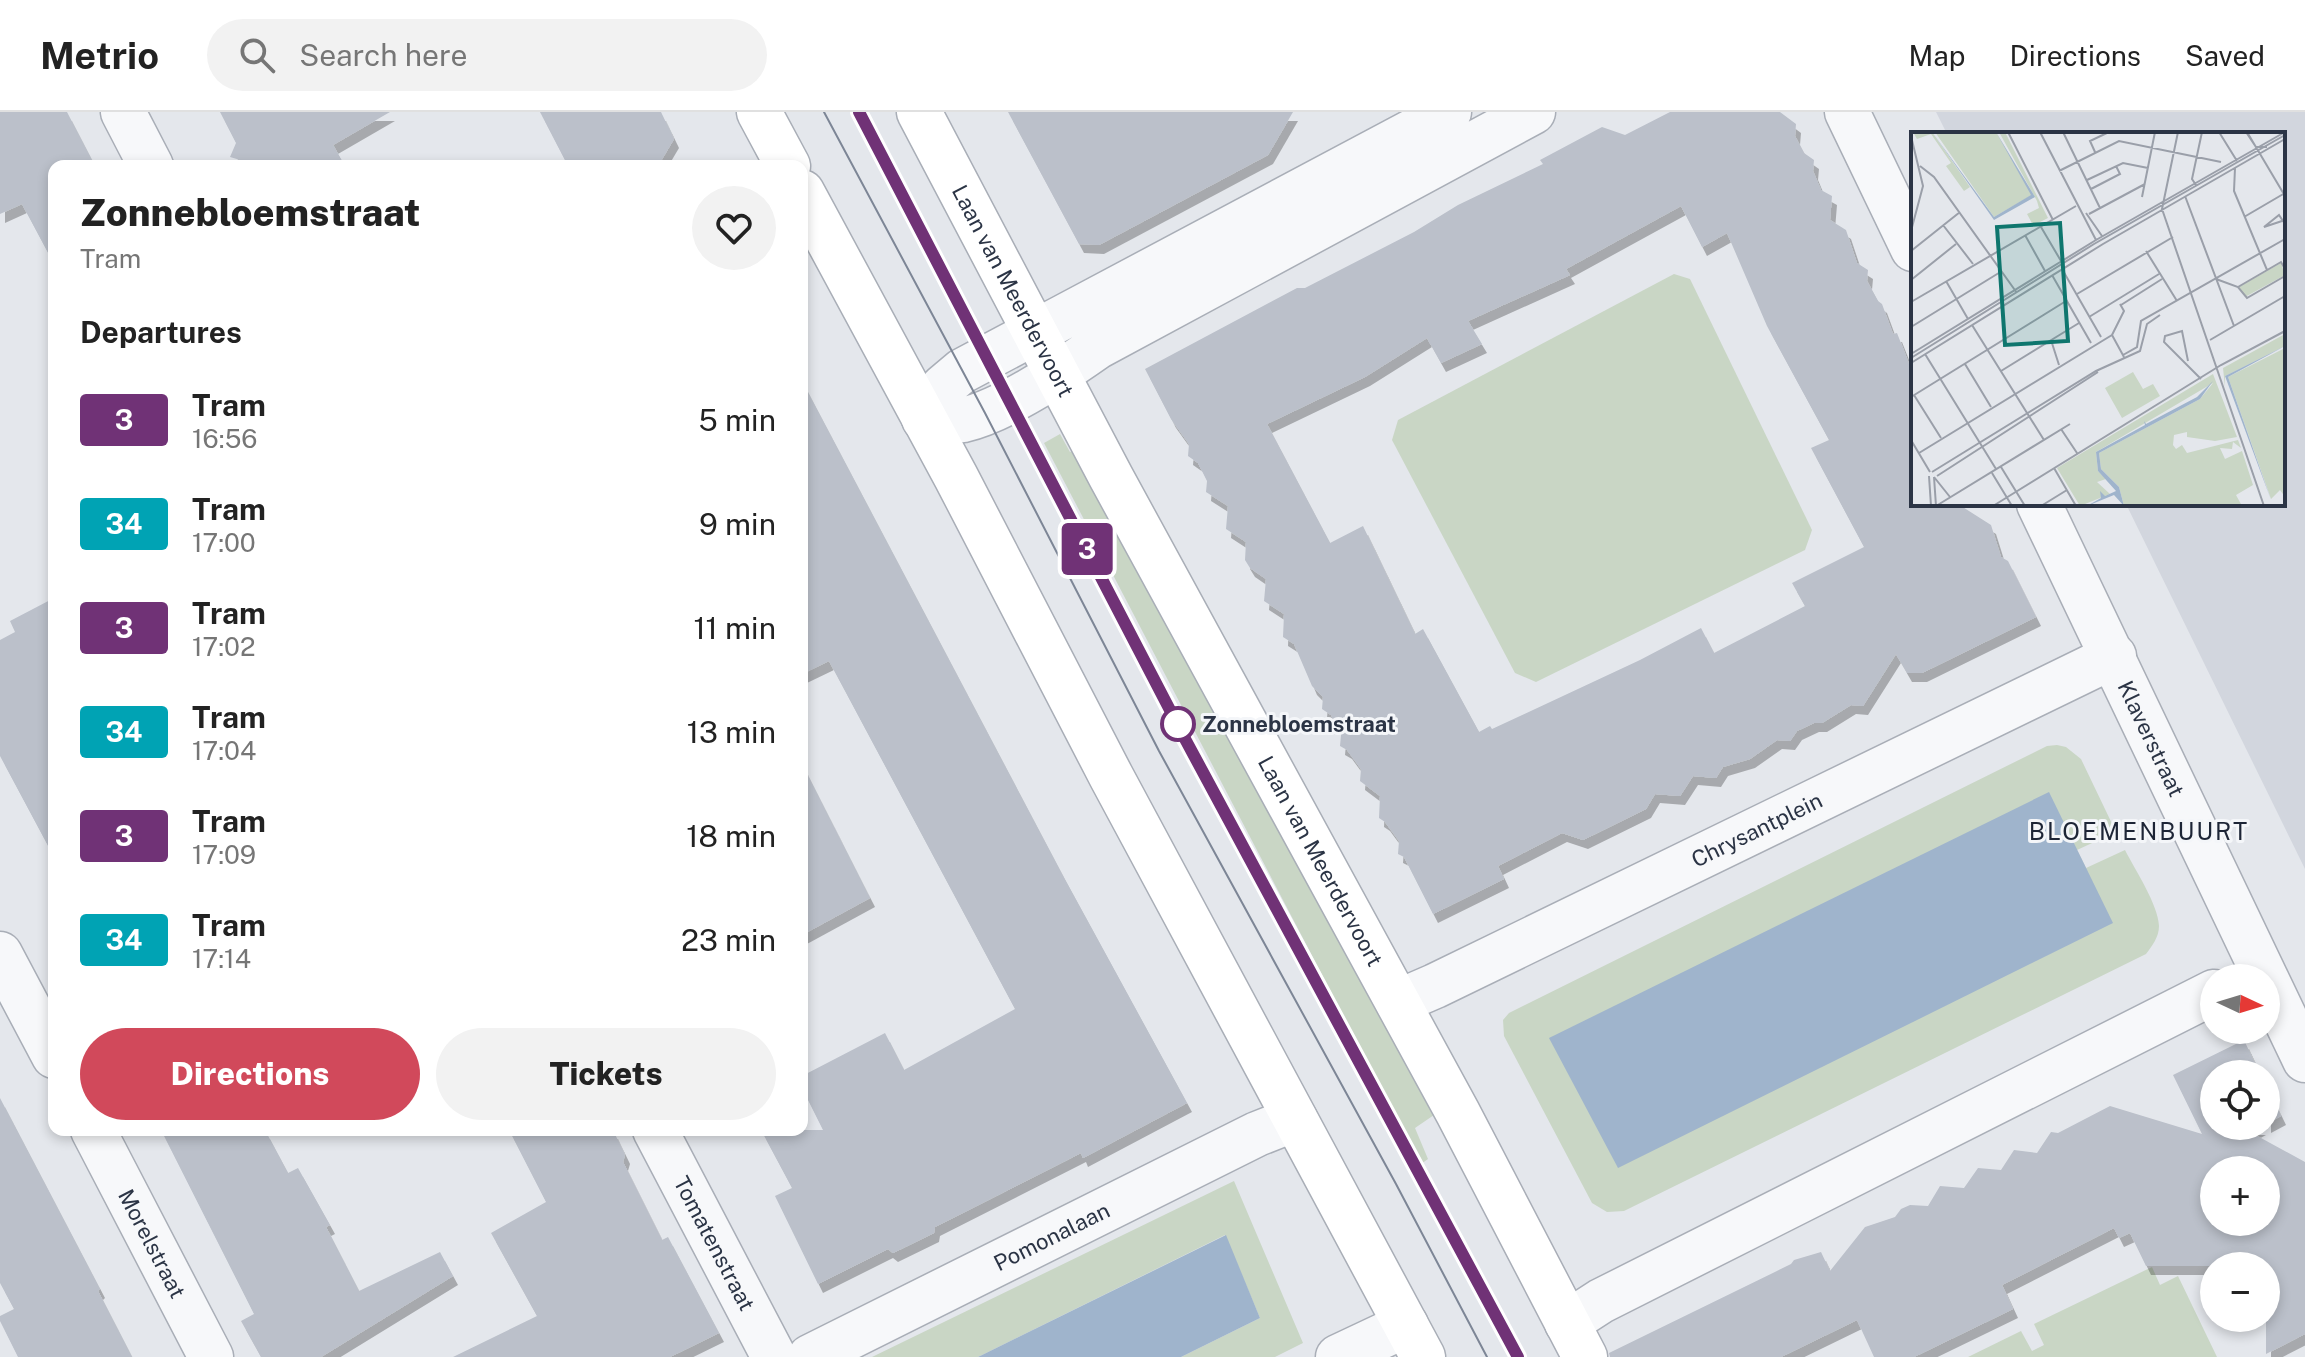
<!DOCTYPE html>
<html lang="en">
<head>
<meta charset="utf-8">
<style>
  :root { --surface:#fff; --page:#f2f2f2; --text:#222; --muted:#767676; --line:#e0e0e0; --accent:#d1495b }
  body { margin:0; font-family:"Public Sans",sans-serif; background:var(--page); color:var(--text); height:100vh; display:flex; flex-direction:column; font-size:30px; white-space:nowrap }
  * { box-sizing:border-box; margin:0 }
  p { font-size:26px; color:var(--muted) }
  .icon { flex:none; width:44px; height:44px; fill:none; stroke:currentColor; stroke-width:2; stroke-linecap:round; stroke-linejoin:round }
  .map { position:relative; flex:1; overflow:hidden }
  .details { position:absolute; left:48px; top:48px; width:760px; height:976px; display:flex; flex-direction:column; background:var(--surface); border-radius:16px; box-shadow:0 4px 12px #0003 }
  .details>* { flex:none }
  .badge { padding:0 16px; border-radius:6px; font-size:28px; line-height:52px }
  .needle { width:52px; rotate:94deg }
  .buttons { position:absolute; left:2200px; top:852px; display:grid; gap:16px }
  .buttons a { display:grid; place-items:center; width:80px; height:80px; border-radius:50%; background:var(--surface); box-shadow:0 4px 12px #0003; font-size:40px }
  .map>.badge { position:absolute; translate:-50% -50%; box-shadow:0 0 0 4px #fff }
  h2 { padding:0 32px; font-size:30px; line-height:72px }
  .round { display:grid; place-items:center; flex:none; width:84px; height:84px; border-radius:42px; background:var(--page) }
  .summary { display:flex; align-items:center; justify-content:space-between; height:136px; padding:0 32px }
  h1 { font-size:38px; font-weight:800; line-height:60px }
  .button { display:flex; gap:16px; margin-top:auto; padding:16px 32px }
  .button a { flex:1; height:92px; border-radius:48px; background:var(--accent); color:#fff; font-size:32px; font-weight:800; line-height:92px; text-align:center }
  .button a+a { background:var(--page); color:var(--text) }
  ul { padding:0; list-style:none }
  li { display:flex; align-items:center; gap:24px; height:104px; padding:0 32px }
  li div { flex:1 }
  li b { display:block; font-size:30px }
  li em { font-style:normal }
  li .badge { min-width:88px; font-weight:700; text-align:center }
  header { display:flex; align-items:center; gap:48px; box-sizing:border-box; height:112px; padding:0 40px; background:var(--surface); border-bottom:2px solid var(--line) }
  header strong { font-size:38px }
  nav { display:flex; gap:44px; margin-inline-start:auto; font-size:28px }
  .search { width:560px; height:72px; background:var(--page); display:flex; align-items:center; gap:20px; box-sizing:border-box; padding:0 28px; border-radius:44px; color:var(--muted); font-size:30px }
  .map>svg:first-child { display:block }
  .built { fill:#d2d6de }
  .green { fill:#c9d6c5 }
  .water { fill:#9fb4cc }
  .building { fill:#bbc0ca; fill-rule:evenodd; filter:url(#shadow) }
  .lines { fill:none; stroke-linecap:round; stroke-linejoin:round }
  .street-casing { stroke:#a9aeb7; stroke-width:47 }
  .secondary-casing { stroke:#a9aeb7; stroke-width:47 }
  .street { stroke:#f7f8fa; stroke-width:44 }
  .secondary { stroke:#fff; stroke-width:44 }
  .tram { stroke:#7d8696; stroke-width:2 }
  .line-casing { stroke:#fff; stroke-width:18 }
  .line { stroke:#703276; stroke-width:12 }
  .stop-dot { fill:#fff; stroke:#703276; stroke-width:4 }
  .labels { text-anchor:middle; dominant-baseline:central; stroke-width:6; stroke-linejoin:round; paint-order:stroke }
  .street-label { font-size:22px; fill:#2b3445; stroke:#f4f6f9 }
  .stop-label { font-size:22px; font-weight:bold; fill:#2b3445; stroke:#f4f6f9; text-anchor:start }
  .neighbourhood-label { font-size:24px; letter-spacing:2px; fill:#1d2536; stroke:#f4f6f9 }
  .inset-road { fill:none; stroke:#9a9fa9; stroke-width:2 }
  .view { fill:#0f766e; fill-opacity:0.15; stroke:#0f766e; stroke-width:4 }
  .inset-edge { fill:none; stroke:#2b3445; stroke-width:4 }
</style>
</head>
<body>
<header>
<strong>Metrio</strong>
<div class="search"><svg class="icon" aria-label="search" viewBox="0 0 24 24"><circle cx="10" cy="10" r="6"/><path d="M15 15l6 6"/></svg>Search here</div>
<nav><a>Map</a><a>Directions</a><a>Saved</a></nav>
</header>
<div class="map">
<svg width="2305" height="1245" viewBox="0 0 2305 1245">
  <defs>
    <filter id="shadow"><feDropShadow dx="5" dy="9" stdDeviation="0" flood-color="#0004"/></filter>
  </defs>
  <rect width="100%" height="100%" fill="#e4e7ec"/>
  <!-- built -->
  <polygon class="built" points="1936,0 2305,0 2305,757 2126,392 2283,392 2283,22 1947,22"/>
  <!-- green -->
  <g class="green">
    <polygon points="1674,162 1690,167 1812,418 1805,438 1536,570 1515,561 1392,328 1398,308"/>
    <polygon points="1060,322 1070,340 1081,335 1434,1003 1415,1016 1428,1047 1421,1052 1044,331"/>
    <path d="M2057,633L2066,635L2081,647L2116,720L2077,738L2086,756L2125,738C2135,758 2158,792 2159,814C2159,825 2152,834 2146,842L1624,1099L1607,1100L1592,1091L1504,924L1503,908L1509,901L2047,634Z"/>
    <polygon points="1234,1069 1303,1231 1275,1245 1181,1245 1260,1206 1225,1123 978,1245 872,1245"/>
    <polygon points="2152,1155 2160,1173 2178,1164 2217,1245 1968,1245 2021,1219 2032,1239 2044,1233 2034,1212"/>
  </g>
  <!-- water -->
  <g class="water">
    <polygon points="2049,680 2113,811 1618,1056 1549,926"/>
    <polygon points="1226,1123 1260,1206 1181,1245 978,1245"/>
  </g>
  <!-- building -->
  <g class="building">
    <polygon points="0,0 67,0 95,54 54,54 54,152 22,92 0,102"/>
    <polygon points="220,0 390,0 333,33 345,54 248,54 247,50 230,45 236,31"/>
    <polygon points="540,0 661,0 674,27 658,54 568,54"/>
    <polygon points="1008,0 1293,0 1268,43 1099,133 1079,132"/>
    <path d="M1670,0H1780L1796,12L1795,24L1804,41L1814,48L1813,59L1821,78L1832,84L1830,108L1846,118L1857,151L1868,158L1867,169L1878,189L1882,192L1893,222L1897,221L1908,249L1913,267V392H1958L1991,413L2001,445L2008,449L2036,505L1922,561H1907L1896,542L1863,594L1851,593L1822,611H1814L1797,619L1790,629L1777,628L1750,647L1723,655L1716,666L1693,664L1680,684L1655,682L1646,697L1583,728L1562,721L1498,754L1504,767L1433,802L1404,745L1398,742L1399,729L1385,710L1379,706L1380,684L1360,669L1361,657L1347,638L1340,634L1341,623L1331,603L1322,597L1323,585L1312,574L1294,532L1283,525L1284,502L1264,489L1266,467L1250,456L1245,448L1246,430L1226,417L1228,394L1206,380L1207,369L1198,351L1188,344L1189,332L1171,307L1145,257L1297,176H1305L1414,120L1458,93L1543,52L1540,48L1602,15L1625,23ZM1681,94L1702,135L1727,121L1767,214L1829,328L1811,336L1864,435L1792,471L1805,494L1714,541L1701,516L1640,548L1492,617L1490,614L1479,620L1423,517L1415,522L1363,414L1330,431L1267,312L1365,265L1427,226L1441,251L1482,232L1468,209L1570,163L1566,157Z"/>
    <polygon points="802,269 1062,762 1187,991 1083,1046 1081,1041 935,1115 934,1121 893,1141 888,1137 818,1172 775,1084 792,1076 761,1018 823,1018 802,976 802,964 885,921 904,958 1015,897 829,549 802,562"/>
    <polygon points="54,486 54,745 0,644 0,528 15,520 10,509"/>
    <polygon points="802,652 870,786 802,823"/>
    <path d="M2244,928L2260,962H2214V1014H2261L2250,1020L2305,1050V1222L2266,1242V1154H2146L2130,1121L2119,1126L2114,1116L2002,1173L2013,1197L1914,1245H1874L1857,1208L1781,1245H1610L1609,1241L1791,1152L1794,1148L1821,1140L1830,1159L1865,1115L1895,1105L1901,1097L1910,1093L1928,1094L1940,1074L1964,1076L1978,1056L2001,1058L2014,1038L2037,1041L2051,1020L2058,1021L2110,994L2202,1022L2173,963ZM2214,1058H2266V1110H2214Z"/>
    <polygon points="2266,973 2281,1004 2266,1012"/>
    <polygon points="0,986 100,1177 98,1179 132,1245 18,1245 0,1209 0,1204 14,1197 0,1171"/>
    <polygon points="161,1018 265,1018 288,1061 298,1056 330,1113 326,1115 359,1179 440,1140 453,1164 321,1245 261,1245 241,1209 254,1202"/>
    <polygon points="509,1018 613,1018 625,1043 623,1050 662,1128 668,1125 719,1221 670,1245 453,1245 537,1204 491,1121 546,1090"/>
  </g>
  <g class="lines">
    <defs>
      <g id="street">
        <polyline points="123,0 151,54"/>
        <path d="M1449,0L962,259L943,275L924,307C937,308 951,310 963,308C1003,299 1063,259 1097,235L1533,0"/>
        <polyline points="1847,0 1913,137"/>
        <path id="s1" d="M2039,392L2305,948"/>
        <polyline points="0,842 54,944"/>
        <path id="s2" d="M1398,890L1435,874L2114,544"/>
        <path id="s3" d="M93,1018L211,1245"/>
        <path id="s4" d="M655,1018L774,1245"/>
        <polyline points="1567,1211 1601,1189 2214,880"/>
        <path id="s5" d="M810,1245L1257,1022L1295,1007"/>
        <polyline points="1338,1245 1406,1213"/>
      </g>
      <g id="secondary">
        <polyline points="759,0 788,54"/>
        <path id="s6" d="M919,0L1111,365L1458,1001L1585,1245"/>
        <polyline points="802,80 956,365 1111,664 1423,1245"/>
      </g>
    </defs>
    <!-- street casing -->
    <use href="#street" class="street-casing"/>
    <!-- secondary casing -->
    <use href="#secondary" class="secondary-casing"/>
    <!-- street -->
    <use href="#street" class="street"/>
    <!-- secondary -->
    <use href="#secondary" class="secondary"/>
    <!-- tram -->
    <g class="tram">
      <polyline points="824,0 985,301 1159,639 1396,1072 1487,1245"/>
      <polyline points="859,0 1184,625 1517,1245"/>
    </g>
  </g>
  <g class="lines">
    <defs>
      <polyline id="line" points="859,0 1184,625 1518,1245"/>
    </defs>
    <!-- line casing -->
    <use href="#line" class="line-casing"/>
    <!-- line -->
    <use href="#line" class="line"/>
  </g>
  <!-- markers -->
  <circle class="stop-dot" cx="1178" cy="612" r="16"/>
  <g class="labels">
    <!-- street labels -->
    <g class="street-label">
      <text stroke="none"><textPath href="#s6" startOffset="202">Laan van Meerdervoort</textPath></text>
      <text stroke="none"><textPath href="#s1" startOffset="260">Klaverstraat</textPath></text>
      <text stroke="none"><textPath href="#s2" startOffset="398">Chrysantplein</textPath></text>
      <text stroke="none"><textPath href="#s6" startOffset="850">Laan van Meerdervoort</textPath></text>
      <text stroke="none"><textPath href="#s5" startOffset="270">Pomonalaan</textPath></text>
      <text stroke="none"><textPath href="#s3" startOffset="128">Morelstraat</textPath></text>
      <text stroke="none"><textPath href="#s4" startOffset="128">Tomatenstraat</textPath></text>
    </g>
    <!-- stop labels -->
    <g class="stop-label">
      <text x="1202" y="612">Zonnebloemstraat</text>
    </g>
    <!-- neighbourhood labels -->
    <g class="neighbourhood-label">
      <text x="2139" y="719">BLOEMENBUURT</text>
    </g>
  </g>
  <!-- overview -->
  <g transform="translate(1911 20)">
    <rect width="374" height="374" fill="#e4e7ec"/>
    <path d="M2,0H21L59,55L53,59L35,34L40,31L20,2L6,7ZM24,0H85L121,63L83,85ZM88,0H94L137,86L129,90L122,93L116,82L128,76L126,69ZM370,131L374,143L334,165L328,155ZM374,202V214L314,244V255L312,236ZM374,216V365L369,358L360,367L317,245ZM222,240L232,257L242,252L249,264L211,286L194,256ZM302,242L326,305L304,309L276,305V300L263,303L262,313L265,317L271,313L276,321L327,308L330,316L322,310L321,317L309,316L314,327L331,319L342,353L325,363L331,374H213L208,355L190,337L188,321L289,267L302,251L185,320L187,339L195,347L186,350L199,362L169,374L146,336Z" fill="#c9d6c5"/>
    <path d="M21,0L83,85L120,63L85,0L124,65L83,88ZM374,214L317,245L360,368L314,244ZM302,249L289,267L188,321L190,337L208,355L213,374L203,363L176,374L190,366L189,359L194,364L205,359L187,339L185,320L234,293L233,289L235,292L286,265Z" fill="#9fb4cc"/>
    <path class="inset-road" d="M97,0L142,88M129,0L185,108M152,0L189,76M267,0L251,77L353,374M308,0L326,29M335,0L345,15H356M336,0L374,64M0,4L12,54L0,99M184,20L179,9L198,0M9,34L23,45L106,161M324,36L323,59L356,138M148,39L208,9L310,30M176,48L212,31L237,36M285,53L281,47L291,0M180,57L209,42L205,34M274,64L323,194M231,65L244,0M175,81L191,104M178,82L234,52M333,85L374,61M371,89L353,95L368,83L374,92M32,93L62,132M130,95L150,129M114,103L134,139M0,119L49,80M235,119L266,169M151,137L190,205M141,143L180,211M305,147L327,155L336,166L374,144M0,148L45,112M35,149L57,187M327,155L370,130L374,137M166,162L262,105M0,170L165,74M210,173L251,147M178,185L248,142M61,193L133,308M0,195L91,139M201,203L213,179L209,172M201,203L213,225M140,208L148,233M299,208L374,164M0,222L185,108L374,0M14,222L85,337M212,223L226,215L230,189L374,107M0,226L183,112L374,3M277,229L271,199L254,204L253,210L290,247M0,231L192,112L374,7M54,232L80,275M90,239L168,191M3,263L30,306M0,265L155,169M150,297L166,321M0,308L19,340M8,321L201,203M90,335L114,374M143,336L165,374M21,340L185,239L229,219L236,192L249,183M81,341L101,374M18,344L20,374M26,344L187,240M23,345L25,374M23,345L39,365M25,374L159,292M82,374L310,233L374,199M130,374L156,358"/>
    <path class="view" d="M149,91L157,209L94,213L86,95Z"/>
    <rect width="374" height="374" class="inset-edge"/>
  </g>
</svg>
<div class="buttons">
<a><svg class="needle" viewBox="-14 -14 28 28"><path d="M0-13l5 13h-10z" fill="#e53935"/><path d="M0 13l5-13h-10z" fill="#767676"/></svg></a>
<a><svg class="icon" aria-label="locate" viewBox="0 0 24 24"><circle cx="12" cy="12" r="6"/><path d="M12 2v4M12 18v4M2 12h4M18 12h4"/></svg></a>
<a>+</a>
<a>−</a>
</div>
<b class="badge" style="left:1087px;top:437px;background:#703276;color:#fff">3</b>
<section class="details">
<div class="summary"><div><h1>Zonnebloemstraat</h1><p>Tram</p></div><a class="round"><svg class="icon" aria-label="heart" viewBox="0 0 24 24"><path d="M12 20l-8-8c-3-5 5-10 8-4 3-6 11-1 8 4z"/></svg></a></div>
<h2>Departures</h2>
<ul>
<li><span class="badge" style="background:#703276;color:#fff">3</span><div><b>Tram</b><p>16:56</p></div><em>5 min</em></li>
<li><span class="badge" style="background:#00a3b4;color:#fff">34</span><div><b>Tram</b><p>17:00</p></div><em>9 min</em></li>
<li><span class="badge" style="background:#703276;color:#fff">3</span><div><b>Tram</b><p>17:02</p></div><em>11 min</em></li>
<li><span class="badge" style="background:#00a3b4;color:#fff">34</span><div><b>Tram</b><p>17:04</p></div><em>13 min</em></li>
<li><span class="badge" style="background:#703276;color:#fff">3</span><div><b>Tram</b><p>17:09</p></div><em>18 min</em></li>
<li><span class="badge" style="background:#00a3b4;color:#fff">34</span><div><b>Tram</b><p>17:14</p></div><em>23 min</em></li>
</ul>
<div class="button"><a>Directions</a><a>Tickets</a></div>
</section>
</div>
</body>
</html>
